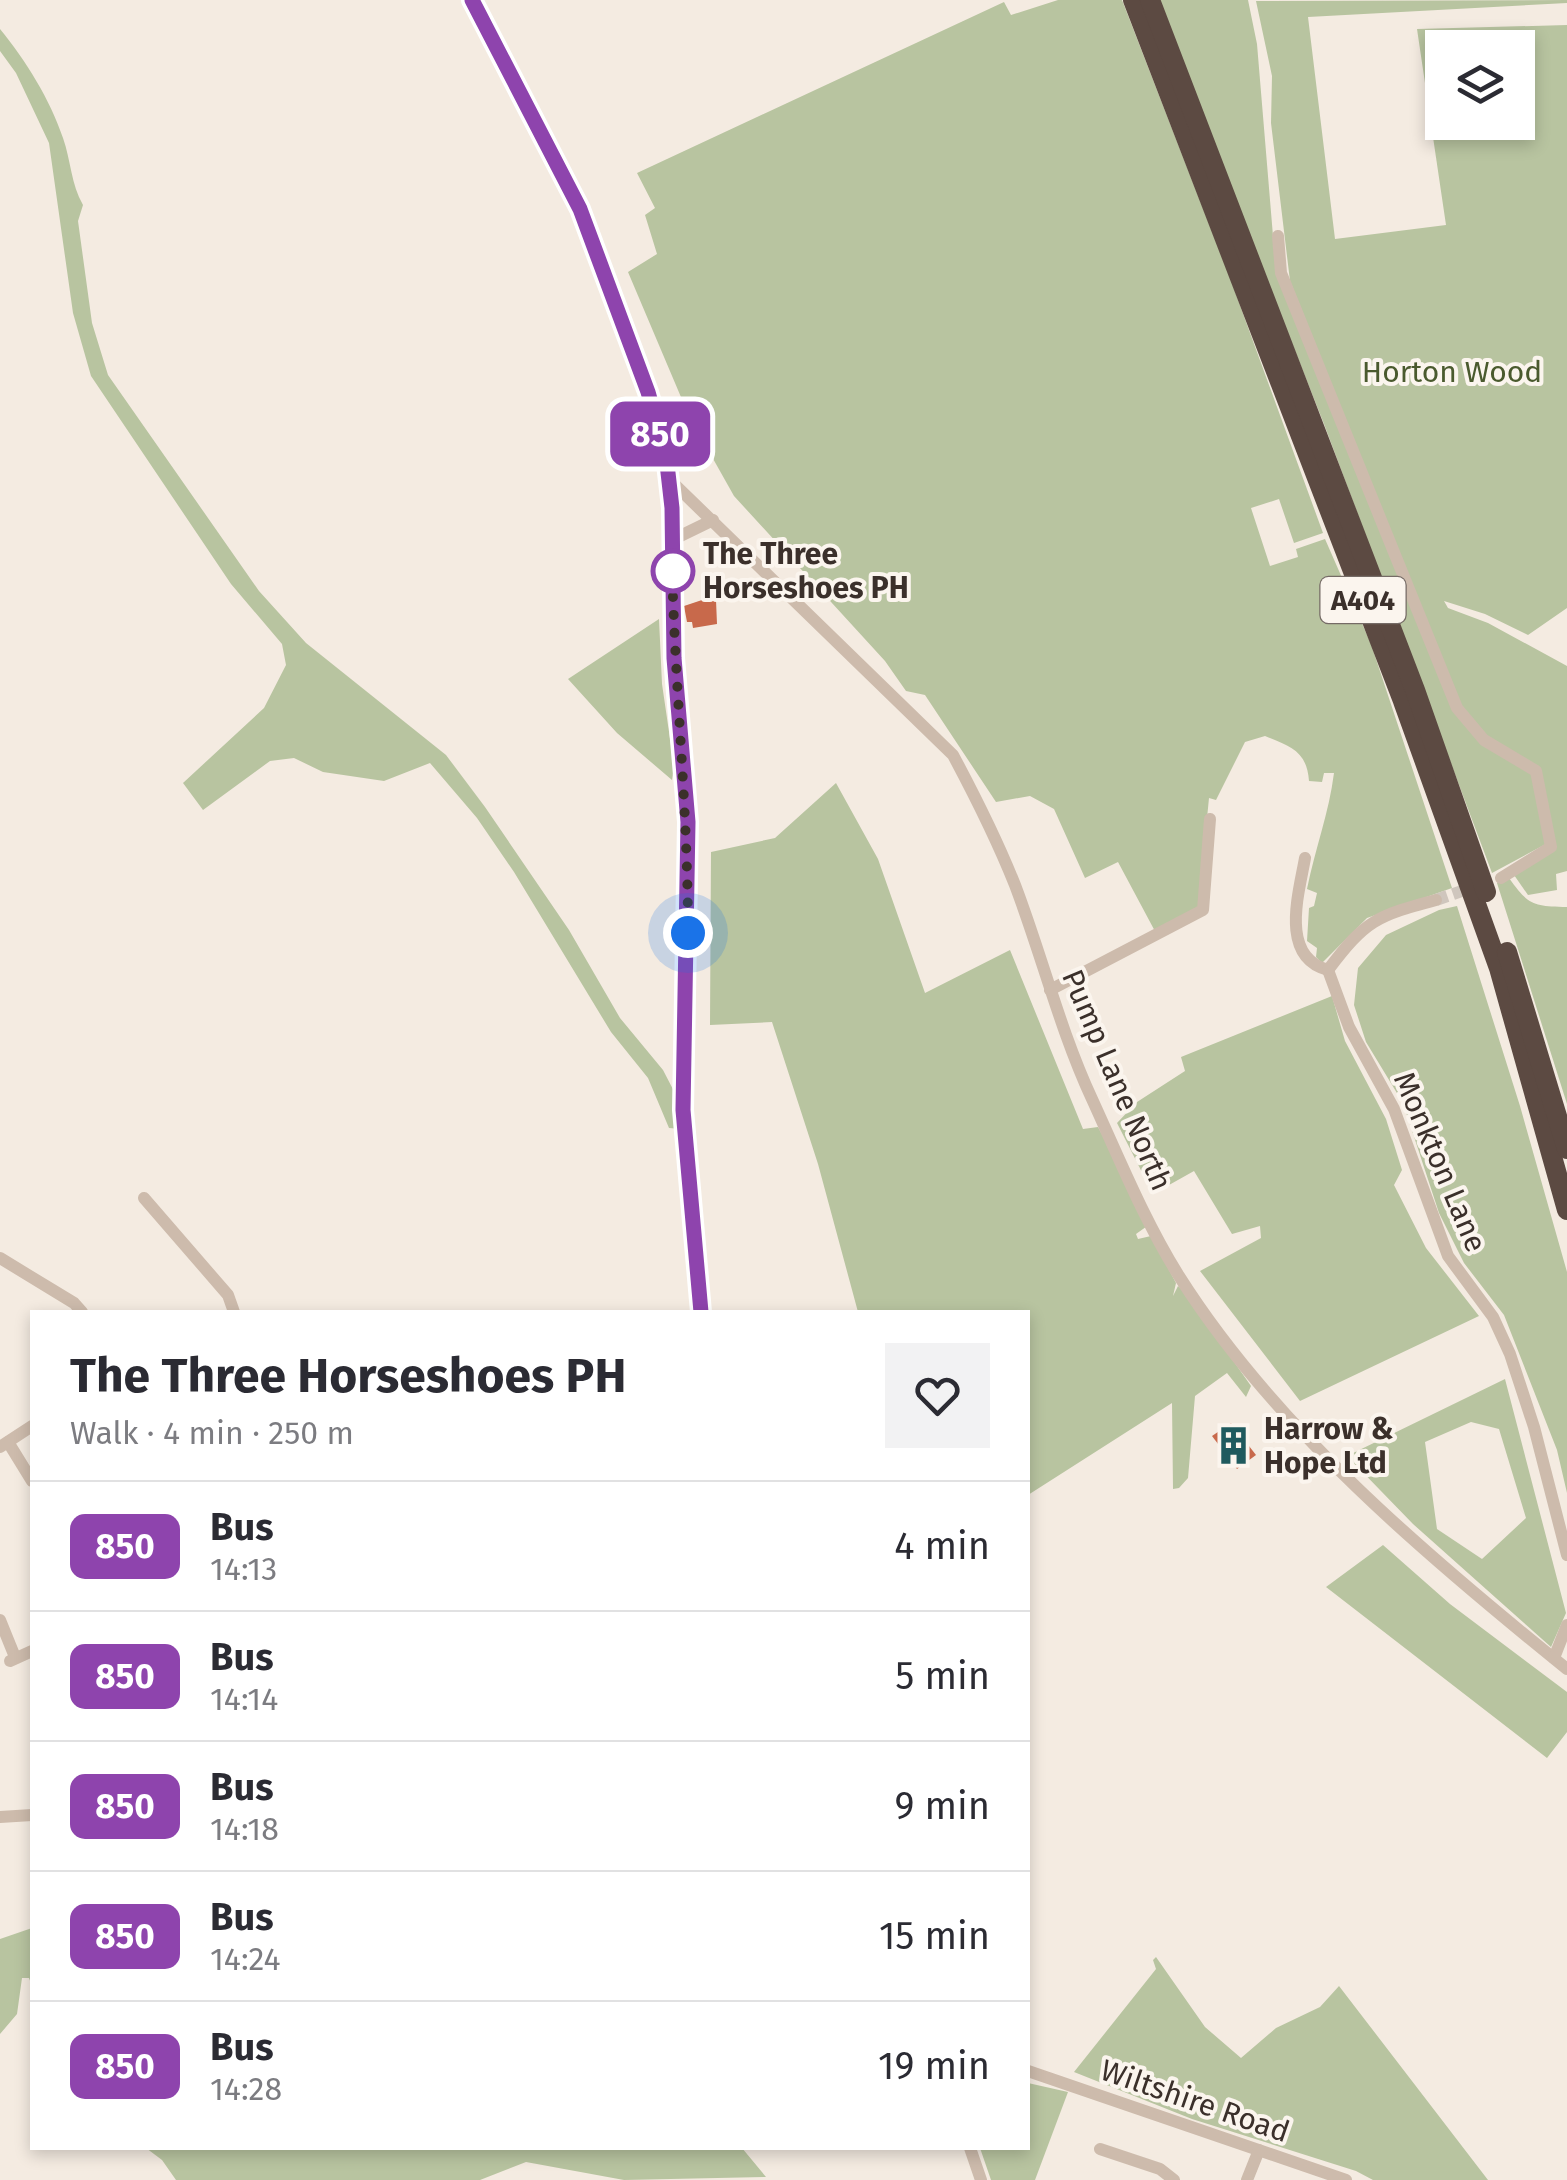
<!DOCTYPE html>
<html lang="en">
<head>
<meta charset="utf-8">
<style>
  :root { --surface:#fff; --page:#f2f2f3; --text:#2b2b33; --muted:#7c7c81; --line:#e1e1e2 }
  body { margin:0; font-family:"Fira Sans",sans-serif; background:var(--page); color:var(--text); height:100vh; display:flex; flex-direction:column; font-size:38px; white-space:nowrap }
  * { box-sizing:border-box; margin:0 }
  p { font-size:32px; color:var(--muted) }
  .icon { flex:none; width:55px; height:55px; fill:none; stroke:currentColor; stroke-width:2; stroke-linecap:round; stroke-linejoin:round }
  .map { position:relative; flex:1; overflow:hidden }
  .details { position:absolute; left:30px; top:1310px; width:1000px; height:840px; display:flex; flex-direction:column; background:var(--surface); border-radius:0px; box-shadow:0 5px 15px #0003 }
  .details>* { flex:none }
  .badge { padding:0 20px; border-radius:15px; font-size:35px; line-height:65px }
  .tools { position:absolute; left:1425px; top:30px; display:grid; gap:20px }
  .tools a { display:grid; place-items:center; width:110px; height:110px; border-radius:0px; background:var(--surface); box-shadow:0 5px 15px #0003; font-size:50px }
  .you { position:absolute; width:50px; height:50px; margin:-25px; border:8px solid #fff; border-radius:50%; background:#1a73e8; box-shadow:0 0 0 15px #1a73e833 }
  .map>.badge { position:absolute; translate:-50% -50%; box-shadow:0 0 0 5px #fff }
  .round { display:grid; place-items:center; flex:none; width:105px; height:105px; border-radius:0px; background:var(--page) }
  .head { display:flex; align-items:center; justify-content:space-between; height:170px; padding:0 40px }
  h1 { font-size:48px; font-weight:700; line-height:75px }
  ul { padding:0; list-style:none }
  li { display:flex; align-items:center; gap:30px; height:130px; padding:0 40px; border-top:2px solid var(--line) }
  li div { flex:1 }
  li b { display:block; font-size:38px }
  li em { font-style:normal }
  li .badge { min-width:110px; font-weight:700; text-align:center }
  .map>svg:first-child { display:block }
  .green { fill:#b8c4a0; fill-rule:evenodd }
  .building { fill:#c8694b }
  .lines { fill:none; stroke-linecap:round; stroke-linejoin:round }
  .minor-tunnel { stroke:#cfc6bd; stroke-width:12; stroke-dasharray:12 6; stroke-linecap:butt }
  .minor { stroke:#cdbbac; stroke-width:12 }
  .highway { stroke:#5c4a42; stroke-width:20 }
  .line-casing { stroke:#fff; stroke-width:22 }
  .line { stroke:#8e44ad; stroke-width:15 }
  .walk { stroke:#3b302b; stroke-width:10; stroke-dasharray:0 18 }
  .stop-dot { fill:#fff; stroke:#8e44ad; stroke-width:5 }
  .labels { text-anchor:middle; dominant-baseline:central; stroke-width:8; stroke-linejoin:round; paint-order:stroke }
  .shield { fill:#fbf5ee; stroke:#756b66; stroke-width:2.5 }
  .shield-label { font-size:28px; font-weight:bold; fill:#3b302b }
  .park-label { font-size:30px; fill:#4a5a2e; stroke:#fbf5ee }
  .stop-label { font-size:30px; font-weight:bold; fill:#3b302b; stroke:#fbf5ee; text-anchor:start }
  .street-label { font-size:30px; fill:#3b302b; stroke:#fbf5ee }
  .poi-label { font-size:30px; font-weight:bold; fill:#3b302b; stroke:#fbf5ee; text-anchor:start }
</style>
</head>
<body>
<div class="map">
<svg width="1567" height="2180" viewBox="0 0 1567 2180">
  <rect width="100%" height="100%" fill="#f4ebe1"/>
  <!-- green -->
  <g class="green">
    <path d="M1058,0H1122L1230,278L1323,533L1294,543L1279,499L1251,508L1270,566L1298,557L1296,549L1325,539L1371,644L1452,888L1367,918L1322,963L1316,957L1317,948L1307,941L1309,908L1314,906L1317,893L1307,889C1315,849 1329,813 1334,773H1324L1322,782L1309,781C1307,751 1290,746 1265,736L1245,742L1216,800L1209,798L1198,909L1157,935L1118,862L1085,878L1054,809L1030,796L996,802L925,695L906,691L885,661L734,496L689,416L628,272L657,254L645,215L655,208L637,173L1004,2L1011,15Z"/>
    <path d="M1156,0H1248L1257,44L1276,272L1454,708C1473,741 1500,754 1533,773L1546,844L1492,873L1324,424Z"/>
    <path d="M1567,0V3L1308,17L1335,239L1446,225L1417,29L1567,25V608L1528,635L1485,614L1444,601L1448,608L1488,623L1567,666V871L1556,874L1557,890L1528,895L1514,875L1555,847L1540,769L1492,740L1466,718L1290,281L1271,123L1272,76L1256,1ZM1442,48H1518V122H1442Z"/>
    <path d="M0,29C26,61 50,99 63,138C71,161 71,184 83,205L78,221L92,323L108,375L259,591L306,643L446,755L485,807L569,930L620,1018L663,1070L678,1099L681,1129L669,1128L648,1078L611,1032L514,872L477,818L430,763L384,781L323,772L294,758L270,761L203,810L183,783L264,708L286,665L282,644L231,584L91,376L73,313L49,143L16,73L0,51Z"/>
    <polygon points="659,619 662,684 674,766 672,780 617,733 568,679"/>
    <polygon points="836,783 878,859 925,993 1010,950 1083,1129 1098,1127 1150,1224 1136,1234 1138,1239 1151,1236 1176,1283 1173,1296 1178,1286 1185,1292 1251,1386 1246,1397 1227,1373 1195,1396 1188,1478 1179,1488 1173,1489 1172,1403 1028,1495 1028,1312 858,1312 818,1164 772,1022 710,1025 711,852 775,838"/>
    <path d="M1509,878C1529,906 1533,906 1567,907V1104L1497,883Z"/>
    <polygon points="1457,906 1520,1106 1567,1272 1567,1493 1557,1450 1504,1315 1464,1263 1439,1213 1403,1103 1366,1042 1354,1005 1358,968 1386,935 1439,910"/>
    <polygon points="1332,996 1345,1041 1386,1119 1402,1170 1394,1185 1426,1248 1479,1316 1300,1401 1200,1271 1261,1238 1260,1226 1232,1234 1194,1171 1153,1194 1117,1123 1137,1102 1185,1071 1181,1057"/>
    <path d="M1505,1379L1566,1613L1551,1647L1413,1524L1347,1456ZM1471,1422L1499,1429L1526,1518L1482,1559L1437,1529L1425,1442Z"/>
    <polygon points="1383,1545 1450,1604 1567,1692 1567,1732 1547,1758 1326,1587"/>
    <polygon points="32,1928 32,1986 29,1978 22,1978 17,2014 0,2034 0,1939"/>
    <polygon points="1156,1957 1205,2027 1241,2058 1276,2028 1320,2007 1339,1986 1488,2180 1373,2180 1356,2171 1192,2119 1074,2072 1156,1969 1153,1960"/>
    <polygon points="1028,2083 1068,2092 1035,2180 991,2180 980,2148 1028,2148"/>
    <polygon points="146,2148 742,2148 766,2177 624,2180 526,2162 480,2180 176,2180 162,2160"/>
  </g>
  <!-- building -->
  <g class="building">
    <polygon points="711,597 712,601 716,600 717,624 693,628 692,622 687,622 684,606"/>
    <polygon points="1231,1423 1256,1455 1237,1469 1212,1436"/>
  </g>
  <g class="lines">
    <!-- minor-tunnel -->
    <polyline class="minor-tunnel" points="1436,900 1476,886"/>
    <!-- minor -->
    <g class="minor">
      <polyline points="472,0 580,209 648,391 666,455 672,508 674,658 688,823 683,1109 701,1312"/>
      <polyline points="1278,236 1281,273 1457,708 1484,740 1536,771 1551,847 1501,878"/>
      <path d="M669,479L953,755C976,798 997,840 1015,885C1042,956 1060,1030 1092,1099C1119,1158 1145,1222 1179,1276C1275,1428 1428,1557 1567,1669"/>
      <polyline points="672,540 713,520"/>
      <path d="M1305,858C1299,893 1279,957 1328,970"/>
      <polyline points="1328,970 1349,1027 1394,1109 1448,1256 1493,1317 1510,1354 1534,1427 1567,1555"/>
      <path d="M1328,970C1366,920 1376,916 1436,900"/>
      <polyline points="1050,990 1203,910 1210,819"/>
      <polyline points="144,1198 228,1295 234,1312"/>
      <polyline points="0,1258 74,1303 82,1312"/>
      <polyline points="8,1442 32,1481"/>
      <polyline points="0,1447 32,1426"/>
      <polyline points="0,1620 15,1657"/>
      <polyline points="1554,1658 1567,1625"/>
      <polyline points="10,1661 32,1651"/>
      <polyline points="0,1817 32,1815"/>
      <polyline points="1028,2071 1346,2180"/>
      <polyline points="970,2148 981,2180"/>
      <polyline points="1100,2149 1160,2169 1174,2180"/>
      <polyline points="1247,2180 1259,2150"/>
    </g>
    <!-- highway -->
    <g class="highway">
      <polyline points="1133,0 1403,701 1499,968 1567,1210"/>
      <polyline points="1150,0 1415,690 1486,892"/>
      <polyline points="1507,952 1567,1149"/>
    </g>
  </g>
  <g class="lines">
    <defs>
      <polyline id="line" points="472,0 580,209 648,392 666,455 672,508 674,658 688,822 683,1110 701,1312"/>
    </defs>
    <!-- line casing -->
    <use href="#line" class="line-casing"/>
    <!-- line -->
    <use href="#line" class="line"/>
    <!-- walk -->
    <path class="walk" d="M673,571L672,566C675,689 688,810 688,933"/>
  </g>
  <!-- icons -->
  <defs>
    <symbol id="building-bare" viewBox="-9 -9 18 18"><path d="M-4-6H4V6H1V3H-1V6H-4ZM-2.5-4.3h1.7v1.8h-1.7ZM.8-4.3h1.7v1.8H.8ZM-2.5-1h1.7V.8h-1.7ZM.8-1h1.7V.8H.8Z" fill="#1f5a5e" stroke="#fbf5ee" stroke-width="2.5" paint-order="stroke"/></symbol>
  </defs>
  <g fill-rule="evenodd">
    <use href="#building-bare" x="1206" y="1418" width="55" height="55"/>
  </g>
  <!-- markers -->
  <circle class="stop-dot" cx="673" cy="571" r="20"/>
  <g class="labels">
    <!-- shield labels -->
    <rect class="shield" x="1320.5" y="577" width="85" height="46" rx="8"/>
    <g class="shield-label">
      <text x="1363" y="600">A404</text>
    </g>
    <!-- park labels -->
    <g class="park-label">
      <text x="1452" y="372">Horton Wood</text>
    </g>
    <!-- stop labels -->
    <g class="stop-label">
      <text x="703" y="554">The Three<tspan x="703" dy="34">Horseshoes PH</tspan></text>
    </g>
    <!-- street labels -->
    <g class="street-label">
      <text transform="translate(1117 1080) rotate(67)">Pump Lane North</text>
      <text transform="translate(1440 1162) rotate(67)">Monkton Lane</text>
      <text transform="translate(1195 2101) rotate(19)">Wiltshire Road</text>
    </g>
    <!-- poi labels -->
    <g class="poi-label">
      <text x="1264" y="1429">Harrow &amp;<tspan x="1264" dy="34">Hope Ltd</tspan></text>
    </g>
  </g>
</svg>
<div class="tools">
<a><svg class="icon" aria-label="layers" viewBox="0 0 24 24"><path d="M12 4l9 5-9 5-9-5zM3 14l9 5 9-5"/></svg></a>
</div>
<div class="you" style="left:688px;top:933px"></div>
<b class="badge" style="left:660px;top:434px;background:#8e44ad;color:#fff">850</b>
<section class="details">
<div class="head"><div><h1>The Three Horseshoes PH</h1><p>Walk · 4 min · 250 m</p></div><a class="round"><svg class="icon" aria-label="heart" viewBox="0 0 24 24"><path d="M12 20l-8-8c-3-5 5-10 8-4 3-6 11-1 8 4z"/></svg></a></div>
<ul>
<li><span class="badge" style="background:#8e44ad;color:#fff">850</span><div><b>Bus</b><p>14:13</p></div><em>4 min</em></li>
<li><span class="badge" style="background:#8e44ad;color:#fff">850</span><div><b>Bus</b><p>14:14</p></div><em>5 min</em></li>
<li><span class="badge" style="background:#8e44ad;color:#fff">850</span><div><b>Bus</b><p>14:18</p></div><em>9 min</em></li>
<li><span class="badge" style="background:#8e44ad;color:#fff">850</span><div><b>Bus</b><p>14:24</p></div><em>15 min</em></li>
<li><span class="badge" style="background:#8e44ad;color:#fff">850</span><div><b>Bus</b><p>14:28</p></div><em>19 min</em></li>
</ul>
</section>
</div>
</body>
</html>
